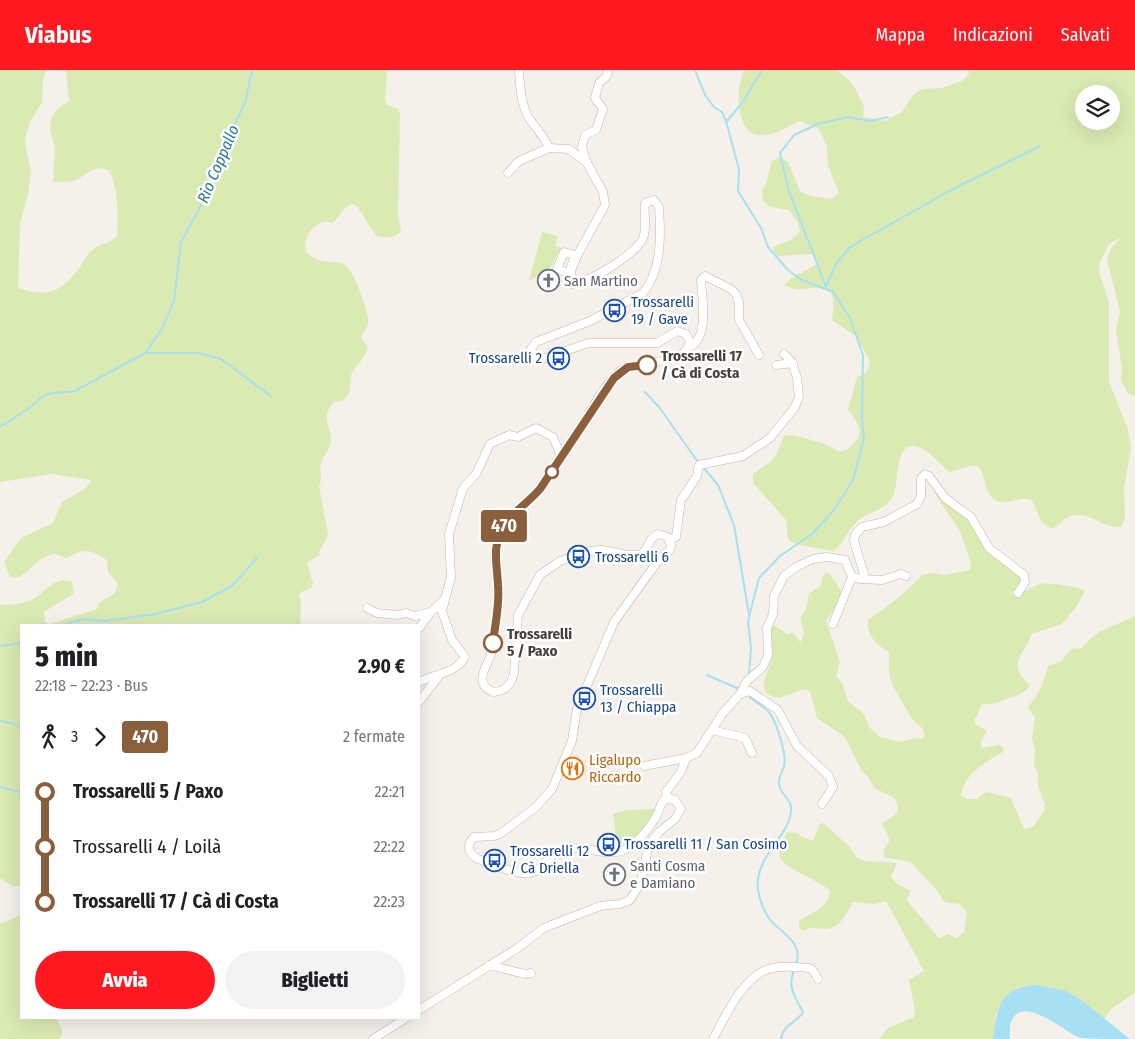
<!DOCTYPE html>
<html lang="it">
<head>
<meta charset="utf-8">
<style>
  :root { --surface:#fff; --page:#f2f2f2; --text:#202124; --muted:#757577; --accent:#fd191f }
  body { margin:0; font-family:"Fira Sans Condensed",sans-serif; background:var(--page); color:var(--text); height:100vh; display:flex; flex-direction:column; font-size:19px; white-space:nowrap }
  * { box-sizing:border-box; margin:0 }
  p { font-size:16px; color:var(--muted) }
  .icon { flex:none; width:28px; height:28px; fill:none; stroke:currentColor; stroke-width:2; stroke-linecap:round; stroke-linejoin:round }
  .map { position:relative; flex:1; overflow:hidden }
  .panel { position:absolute; left:20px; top:554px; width:400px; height:395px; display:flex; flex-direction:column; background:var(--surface); border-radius:0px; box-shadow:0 5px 20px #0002 }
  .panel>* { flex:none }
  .badge { padding:0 10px; border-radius:4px; font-size:18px; line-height:32px }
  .fabs { position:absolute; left:1075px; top:15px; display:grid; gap:10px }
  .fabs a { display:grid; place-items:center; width:45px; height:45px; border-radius:50%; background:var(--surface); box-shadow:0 5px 20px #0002; font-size:25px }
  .map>.badge { position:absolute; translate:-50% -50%; box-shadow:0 0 0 2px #fff }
  .legs { display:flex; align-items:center; gap:8px; height:55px; padding:0 15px; font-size:16px }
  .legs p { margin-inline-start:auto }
  .summary { display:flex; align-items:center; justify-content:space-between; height:85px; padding:0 15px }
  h1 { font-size:28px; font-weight:800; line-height:38px }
  .action { display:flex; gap:10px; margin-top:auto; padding:10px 15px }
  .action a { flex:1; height:58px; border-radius:30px; background:var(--accent); color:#fff; font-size:20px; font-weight:800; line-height:58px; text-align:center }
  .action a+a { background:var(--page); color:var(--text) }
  ul { padding:0 15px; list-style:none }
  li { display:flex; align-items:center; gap:18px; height:55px; font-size:19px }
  li i { display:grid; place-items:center; width:8px; height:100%; margin:0 6px; background:currentColor }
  li i::after { content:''; width:12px; height:12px; margin:-6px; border:4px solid; border-radius:50%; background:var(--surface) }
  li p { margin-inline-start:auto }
  li:first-child i { background:linear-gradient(#0000 50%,currentColor 0) }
  li:last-child i { background:linear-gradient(currentColor 50%,#0000 0) }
  header { display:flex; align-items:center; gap:30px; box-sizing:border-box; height:70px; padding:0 25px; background:var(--accent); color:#fff }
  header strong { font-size:24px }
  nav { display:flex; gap:28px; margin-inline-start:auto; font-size:18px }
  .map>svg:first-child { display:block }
  .green { fill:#daeab3; fill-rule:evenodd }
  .water { fill:#a6e0f2 }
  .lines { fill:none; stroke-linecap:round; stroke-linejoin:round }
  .stream { stroke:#a6e0f2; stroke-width:2 }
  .minor-casing { stroke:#c1b6ac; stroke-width:9 }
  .minor { stroke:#fff; stroke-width:8 }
  .line-1-casing { stroke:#fff; stroke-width:11 }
  .line-1 { stroke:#8b5e3c; stroke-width:8 }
  .stop-1-dot { fill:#fff; stroke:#8b5e3c; stroke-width:2.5 }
  .labels { text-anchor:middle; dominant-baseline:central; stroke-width:5; stroke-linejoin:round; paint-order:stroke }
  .worship-label { font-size:15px; fill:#5b616d; stroke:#fff; text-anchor:start }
  .transit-label { font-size:15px; fill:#164399; stroke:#fff; text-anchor:start }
  .stop-label { font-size:15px; font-weight:bold; fill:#493f38; stroke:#fff; text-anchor:start }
  .food-label { font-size:15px; fill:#c56008; stroke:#fff; text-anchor:start }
  .water-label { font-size:16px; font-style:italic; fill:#287b97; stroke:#fff }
</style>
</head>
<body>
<header>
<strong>Viabus</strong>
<nav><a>Mappa</a><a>Indicazioni</a><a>Salvati</a></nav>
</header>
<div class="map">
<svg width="1135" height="969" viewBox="0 0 1135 969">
  <rect width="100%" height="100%" fill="#f5f0ea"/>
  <!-- green -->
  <g class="green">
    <path d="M0,0H46L43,10L42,32L30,52L26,66L25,74L31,102L28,124L20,154L18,218C48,228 62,222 80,197C84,191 86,185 91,181C99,173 110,174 117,166C118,145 119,120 109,101C94,92 86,107 73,111C67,112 59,112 53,112L55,78L50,60L51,49L56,40L69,31L66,0H387L385,31L388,35L398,39L400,44L398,145L401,161C395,169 386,168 377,166C368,157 364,142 354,134C341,136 341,149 331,153L326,151C311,155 303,167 306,182C322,197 334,188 346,196C354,201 370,244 368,254C367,259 362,262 361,268L368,276C366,289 357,293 352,303C348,310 353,319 347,326C344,331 338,331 333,333C320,348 332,357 331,371C330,380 323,385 321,393C319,401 323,409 319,416L328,464C327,472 320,476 319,485L307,493L313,513L311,518L301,522L299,526C303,536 299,544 301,555H21V816H13L0,808V535C9,535 23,534 31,530C46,523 53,505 72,512L74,523L44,542L45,552L50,554L97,539L99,533L115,523L118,514L108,502L107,490C89,479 85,478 67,488C62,487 59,484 55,484C38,485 31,503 16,508L10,506L4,492L21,468L53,453L62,432L86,418L92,410L51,404L0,412Z"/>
    <path d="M745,0H836L849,10L855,18L864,36L863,47L884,51L902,42L913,25L922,19L942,18L962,11L969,4L968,0H1135V327L1128,323L1121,310L1122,298L1116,260L1120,241L1107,189L1111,178L1121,167L1109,174L1100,192L1099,202L1109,232V312L1128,359L1131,378L1124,418L1125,448L1121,457C1102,459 1088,438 1068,447C1063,450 1058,456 1053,459C1037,453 1039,443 1032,430C1020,427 1015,432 1004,432C983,433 988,406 978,396C967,395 960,400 949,402C941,395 929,380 919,377C891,369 901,415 892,428C882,443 868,440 858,451C848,460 844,472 834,481L795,474L788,469L786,450L753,413V404L770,392L777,384L784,365C796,364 810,370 822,373C837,378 840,390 856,371C865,360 855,349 848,340L857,307L867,302L870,292L857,267L832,250C840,195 809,230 784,215C793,204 807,202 818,193L814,184L775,186L773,177L792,169L800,162L798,152L789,140L770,137L763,130L762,120L767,112L771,92L779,87L788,92L800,121L810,126L831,129L839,123L828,96L827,76L818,58L799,51C787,57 769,69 754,64C736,58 735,14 745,0ZM1084,24H1111V51H1084Z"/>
    <polygon points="542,162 558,166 555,176 561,177 551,197 529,211"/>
    <path d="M934,419L969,450L979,467L1020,504L1023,511L1011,524C1024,525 1029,517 1041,514C1048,512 1080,517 1085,521L1076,537L1062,554L1031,564C1026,586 1004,590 1030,616C1019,628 1018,624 1006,629C996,633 993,635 982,634C978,640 979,645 974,650L975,654L987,661L981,671V678L1000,675L1003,678V682C988,690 962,706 961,725L967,729H977L986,722L1011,728L1024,759L1034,756L1044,741L1045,734L1038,717V702L1034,696L1035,680L1032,669L1035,647L1028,638L1029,635C1038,628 1045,608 1048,596L1061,591L1071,579L1082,578C1102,555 1110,559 1135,546V923L1112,938L1104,950C1078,927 1059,914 1023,916L996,944L993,969H879L888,958L914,947L915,940L909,910L924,901L886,831L875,834L853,832C847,842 840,859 826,859C815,859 813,856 803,861L799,858V851C812,842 830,838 830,820C814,809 795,803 781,790L779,780L787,762L798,763L800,766L813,771L820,754L823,753L850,777L857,788L866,791L897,793L891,807L897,814L911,821L907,829L908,832L939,868L948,864L956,868L964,862L967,842L959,834L944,832L936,819L910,792L884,787V780L890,770L882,754L897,743L898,736L895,728L874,718L869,708L861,700L845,667L817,648L810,621L803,619C789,623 780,634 765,622C761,608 770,601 772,587C774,576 769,565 772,554L787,564L794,563L800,572L802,570L804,563L800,548L806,539L809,524L820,516L825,502L829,503L841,521L839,532L826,550L840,592L836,606L842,613L848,631L864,644L869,657L880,667L901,672L915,668L922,669L924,667L923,659L912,649L893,616L889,603V582C876,574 866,566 868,550C881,542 914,516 922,505L930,503L945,505L970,500L971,493L960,461L937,427Z"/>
    <polygon points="656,739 654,746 633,770 617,774 613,744 627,740"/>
    <polygon points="21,845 21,948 56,948 62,959 62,966 59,969 0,969 0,854"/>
  </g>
  <!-- water -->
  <path class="water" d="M1036,915L1066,921L1080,929L1130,969C1117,969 1090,969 1080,968C1066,963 1024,924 1012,950C1009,955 1010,964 1010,969H993C997,938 1000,917 1036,915Z"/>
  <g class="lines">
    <!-- stream -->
    <g class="stream">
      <polyline points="695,0 705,25 714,37 722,42 726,51 739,99 738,121 761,158 768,177 788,200 800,209 833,222 850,248 863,285 862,350 864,369 853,410 834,440 812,464 780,486 759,508 748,551 751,578 749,606"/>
      <polyline points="727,51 742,33 762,0"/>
      <polyline points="826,217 789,121 780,83 794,65 818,54 848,47 870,51 888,47"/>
      <polyline points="826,217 836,194 850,177 953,119 1040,76"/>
      <polyline points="145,283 199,283 221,289 272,327"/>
      <polyline points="645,322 659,337 698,392"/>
      <polyline points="0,357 29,338 46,324 75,321 145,283 162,259 174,231 181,172 215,109 220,84 245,33 252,0"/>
      <polyline points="703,397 718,415 734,455 749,545"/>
      <polyline points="62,555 84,549 104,551 155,544 202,532 232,516 257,488"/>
      <polyline points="0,576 21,573"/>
      <polyline points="707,605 739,619"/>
      <polyline points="749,623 750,628"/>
      <path d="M751,628C757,633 767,638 771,645C777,655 787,685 784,696C783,701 779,706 779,711C778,729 800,726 787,755C778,774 761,787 758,809C756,822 763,841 771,851C783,864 804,873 796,894"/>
      <polyline points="0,651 12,653 21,658"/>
      <polyline points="0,717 21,722"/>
      <path d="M781,969C783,954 797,953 803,942C795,927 787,917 794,900"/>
    </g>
    <defs>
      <g id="minor">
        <path d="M519,0C520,14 521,36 529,48C536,59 544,66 549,78"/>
        <polyline points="587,93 582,77 585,65 596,60 603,39 595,28 599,13 607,6 608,0"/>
        <polygon points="564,182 575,185 569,203 557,199"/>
        <path d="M688,278C710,269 702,229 701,210L705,206L731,219L736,224L739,232V250L759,285"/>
        <polyline points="776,295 793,293"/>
        <polyline points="670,470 676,467 681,430 697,406 699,395 743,386 770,368 795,337 799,327 797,308 792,292 784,284"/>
        <polyline points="861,509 882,510 901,504 906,506"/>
        <polyline points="367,538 377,543 397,545 406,543 415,546 431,542 444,530"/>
        <polyline points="833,554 852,507"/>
        <polyline points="419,558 431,542"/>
        <path d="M419,612C434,604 455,604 465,587L452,570L442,541L451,507L449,464L463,418L476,404L490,374L509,365L518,367L536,358L553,367L562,388"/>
        <polyline points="740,624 750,621 778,640 797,676 829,706 833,717 822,734"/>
        <polyline points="419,632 438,607"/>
        <polyline points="712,660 745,668 752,683"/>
        <polyline points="644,696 686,688 697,683 722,644 740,624 747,611 763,597 768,585 767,558 773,544 774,526 784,506 796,497 813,489 827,487 845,490 852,507 861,509 864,504 854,471 855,465 862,457 884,452 917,434 921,426 921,408 925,404 929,406 945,428 971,447 989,478 1024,505 1025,512 1018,523"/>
        <polyline points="667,728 666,722 681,702 686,688"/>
        <polyline points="489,895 525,904 531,903"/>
        <path d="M419,940L519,877L544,858L600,836L620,834L630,830L640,814L649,775L659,762L675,749L681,739L675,730L667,728C659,733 660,740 656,747C650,757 640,769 631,776C613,790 591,777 572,778C550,779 544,801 530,803C514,805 493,794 478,789C468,784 466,775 474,767L494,766L500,764L536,737L552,719L572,671L577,639L614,552L658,491L670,480L671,475L668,467L658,464C648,468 649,479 640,485H628L602,480L590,481L560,491L540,505L518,545L514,603C511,615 506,621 493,622C475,614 484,600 490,587C493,579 493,572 494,564C496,548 500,530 498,514C497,498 492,484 498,468C506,446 526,436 540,419C556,397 570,375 584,352C594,335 605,314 620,301C634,289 685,298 690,272L686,264L677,261L657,273H588L546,288H536L531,279L536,272L590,251L643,223C662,200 661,166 659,137L654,130L645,133C643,144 648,156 643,168C637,183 588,214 572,214L571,201L578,184L605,135L603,122L587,93L569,79L549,78L519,91L508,103"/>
        <polyline points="373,969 406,948"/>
        <path d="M713,969C725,947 742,909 766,900C780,895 795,897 809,898L812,899L818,909"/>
      </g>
    </defs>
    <!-- minor casing -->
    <use href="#minor" class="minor-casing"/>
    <!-- minor -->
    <use href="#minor" class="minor"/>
  </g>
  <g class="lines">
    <defs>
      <path id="line-1" d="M493,573C495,554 500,534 498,515C497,492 491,476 505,455C514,441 529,432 540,419L614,308L628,297L647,295"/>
    </defs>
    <!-- line-1 casing -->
    <use href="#line-1" class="line-1-casing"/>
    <!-- line-1 -->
    <use href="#line-1" class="line-1"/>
  </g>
  <!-- icons -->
  <defs>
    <symbol id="church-ring" viewBox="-11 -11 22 22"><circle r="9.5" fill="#fff" stroke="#6b7280" stroke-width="1.5"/><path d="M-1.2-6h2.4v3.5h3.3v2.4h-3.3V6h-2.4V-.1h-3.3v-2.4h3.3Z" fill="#6b7280"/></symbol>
    <symbol id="bus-ring" viewBox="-11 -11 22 22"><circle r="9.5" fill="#fff" stroke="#1a4fb4" stroke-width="1.5"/><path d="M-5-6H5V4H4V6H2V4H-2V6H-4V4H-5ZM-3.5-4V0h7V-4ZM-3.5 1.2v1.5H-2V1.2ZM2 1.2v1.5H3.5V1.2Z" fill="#1a4fb4"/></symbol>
    <symbol id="restaurant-ring" viewBox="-11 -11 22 22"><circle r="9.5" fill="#fff" stroke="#e8710a" stroke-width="1.5"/><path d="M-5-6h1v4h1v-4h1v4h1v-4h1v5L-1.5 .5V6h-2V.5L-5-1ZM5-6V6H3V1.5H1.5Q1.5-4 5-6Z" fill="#e8710a"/></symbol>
  </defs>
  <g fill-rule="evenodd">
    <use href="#church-ring" x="536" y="198" width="25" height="25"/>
    <use href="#bus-ring" x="602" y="228" width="25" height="25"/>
    <use href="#bus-ring" x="546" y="276" width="25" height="25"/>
    <use href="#bus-ring" x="566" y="474" width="25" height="25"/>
    <use href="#bus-ring" x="572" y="616" width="25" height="25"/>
    <use href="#restaurant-ring" x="560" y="686" width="25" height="25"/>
    <use href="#bus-ring" x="596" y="762" width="25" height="25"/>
    <use href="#bus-ring" x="482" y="778" width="25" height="25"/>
    <use href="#church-ring" x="602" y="792" width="25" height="25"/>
  </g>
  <!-- markers -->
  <g class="stop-1-dot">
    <circle cx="647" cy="295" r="9"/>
    <circle cx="552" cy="402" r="6"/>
    <circle cx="493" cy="573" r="9"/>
  </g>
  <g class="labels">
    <!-- worship labels -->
    <g class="worship-label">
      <text x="564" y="211">San Martino</text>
      <text x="630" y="796">Santi Cosma<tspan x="630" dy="17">e Damiano</tspan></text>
    </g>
    <!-- transit labels -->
    <g class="transit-label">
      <text x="631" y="232">Trossarelli<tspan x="631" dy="17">19 / Gave</tspan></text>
      <text x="542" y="288" text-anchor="end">Trossarelli 2</text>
      <text x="595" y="487">Trossarelli 6</text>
      <text x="600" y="620">Trossarelli<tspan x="600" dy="17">13 / Chiappa</tspan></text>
      <text x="624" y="774">Trossarelli 11 / San Cosimo</text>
      <text x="510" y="781">Trossarelli 12<tspan x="510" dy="17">/ Cà Driella</tspan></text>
    </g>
    <!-- stop labels -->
    <g class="stop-label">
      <text x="661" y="286">Trossarelli 17<tspan x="661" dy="17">/ Cà di Costa</tspan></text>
      <text x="507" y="564">Trossarelli<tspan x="507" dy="17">5 / Paxo</tspan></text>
    </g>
    <!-- food labels -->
    <g class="food-label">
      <text x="589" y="690">Ligalupo<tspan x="589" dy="17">Riccardo</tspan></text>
    </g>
    <!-- water labels -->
    <g class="water-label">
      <text transform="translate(218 94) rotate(-67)">Rio Coppallo</text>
    </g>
  </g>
</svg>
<div class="fabs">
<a><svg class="icon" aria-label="layers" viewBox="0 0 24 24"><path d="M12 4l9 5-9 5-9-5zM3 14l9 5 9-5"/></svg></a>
</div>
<b class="badge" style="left:504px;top:456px;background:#8b5e3c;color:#fff">470</b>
<section class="panel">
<div class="summary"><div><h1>5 min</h1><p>22:18 – 22:23 · Bus</p></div><b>2.90 €</b></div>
<div class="legs"><svg class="icon" aria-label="walk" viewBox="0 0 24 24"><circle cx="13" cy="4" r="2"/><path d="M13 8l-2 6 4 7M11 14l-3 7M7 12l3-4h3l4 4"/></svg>3<svg class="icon" aria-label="forward" viewBox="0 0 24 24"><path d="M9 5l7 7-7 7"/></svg><b class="badge" style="background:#8b5e3c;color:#fff">470</b><p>2 fermate</p></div>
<ul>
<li><i style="color:#8b5e3c"></i><b>Trossarelli 5 / Paxo</b><p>22:21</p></li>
<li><i style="color:#8b5e3c"></i><span>Trossarelli 4 / Loilà</span><p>22:22</p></li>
<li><i style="color:#8b5e3c"></i><b>Trossarelli 17 / Cà di Costa</b><p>22:23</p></li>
</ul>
<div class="action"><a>Avvia</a><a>Biglietti</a></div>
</section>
</div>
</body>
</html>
